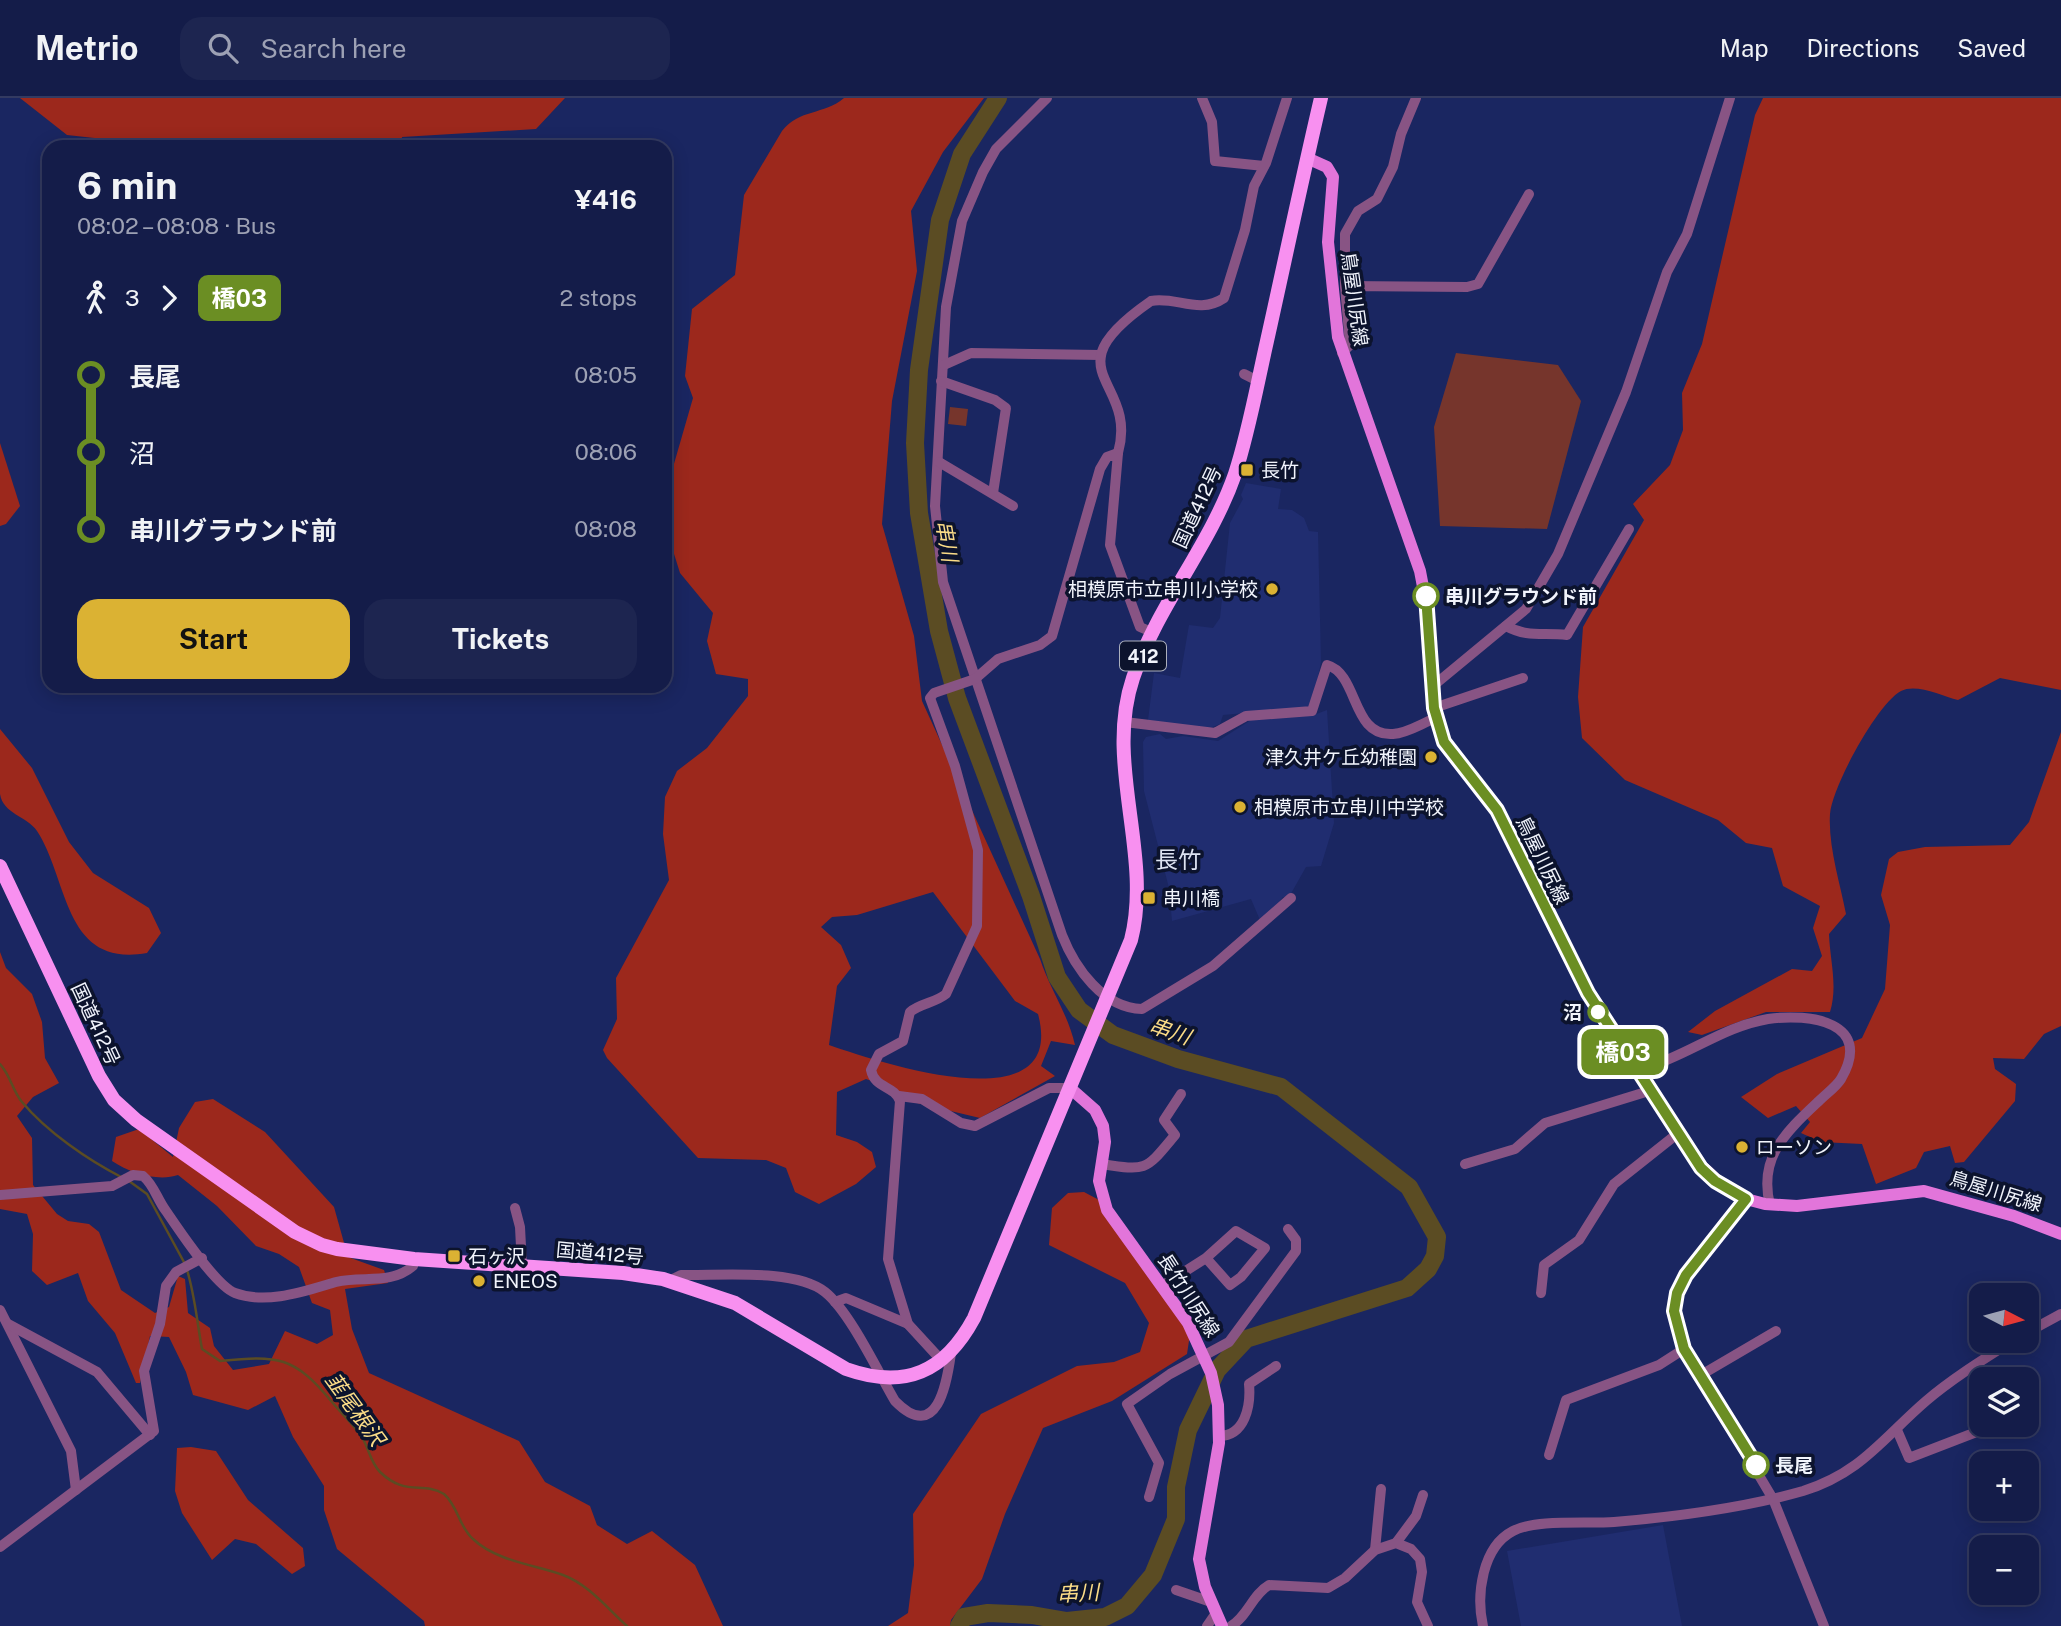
<!DOCTYPE html>
<html lang="en">
<head>
<meta charset="utf-8">
<style>
  :root { --surface:#141c49; --page:#1d2550; --text:#f1f3f6; --muted:#9da1b4; --line:#333a61; --accent:#dbb233 }
  body { margin:0; font-family:"Public Sans","Noto Sans JP",sans-serif; background:var(--page); color:var(--text); height:100vh; display:flex; flex-direction:column; font-size:26px; white-space:nowrap }
  * { box-sizing:border-box; margin:0 }
  p { font-size:23px; color:var(--muted) }
  .icon { flex:none; width:38px; height:38px; fill:none; stroke:currentColor; stroke-width:2; stroke-linecap:round; stroke-linejoin:round }
  .map { position:relative; flex:1; overflow:hidden }
  .side { position:absolute; left:42px; top:42px; width:630px; height:553px; display:flex; flex-direction:column; background:var(--surface); border-radius:21px; box-shadow:0 4px 18px #0003,0 0 0 2px var(--line) }
  .side>* { flex:none }
  .badge { padding:0 14px; border-radius:10px; font-size:24px; line-height:46px }
  .needle { width:46px; rotate:96deg }
  .fabs { position:absolute; left:1969px; top:1185px; display:grid; gap:14px }
  .fabs a { display:grid; place-items:center; width:70px; height:70px; border-radius:14px; background:var(--surface); box-shadow:0 4px 18px #0003,0 0 0 2px var(--line); font-size:35px }
  .map>.badge { position:absolute; translate:-50% -50%; box-shadow:0 0 0 4px #fff }
  .legs { display:flex; align-items:center; gap:10px; height:77px; padding:0 35px; font-size:23px }
  .legs p { margin-inline-start:auto }
  .overview { display:flex; align-items:center; justify-content:space-between; height:119px; padding:0 35px }
  h1 { font-size:38px; font-weight:700; line-height:52px }
  .primary-button { display:flex; gap:14px; margin-top:auto; padding:14px 35px }
  .primary-button a { flex:1; height:80px; border-radius:21px; background:var(--accent); color:#111; font-size:28px; font-weight:700; line-height:80px; text-align:center }
  .primary-button a+a { background:var(--page); color:var(--text) }
  ul { padding:0 35px; list-style:none }
  li { display:flex; align-items:center; gap:24px; height:77px; font-size:26px }
  li i { display:grid; place-items:center; width:10px; height:100%; margin:0 9px; background:currentColor }
  li i::after { content:''; width:18px; height:18px; margin:-9px; border:5px solid; border-radius:50%; background:var(--surface) }
  li p { margin-inline-start:auto }
  li:first-child i { background:linear-gradient(#0000 50%,currentColor 0) }
  li:last-child i { background:linear-gradient(currentColor 50%,#0000 0) }
  header { display:flex; align-items:center; gap:42px; box-sizing:border-box; height:98px; padding:0 35px; background:var(--surface); border-bottom:2px solid var(--line) }
  header strong { font-size:33px }
  nav { display:flex; gap:38px; margin-inline-start:auto; font-size:24px }
  .search { width:490px; height:63px; background:var(--page); display:flex; align-items:center; gap:18px; box-sizing:border-box; padding:0 24px; border-radius:21px; color:var(--muted); font-size:26px }
  .map>svg:first-child { display:block }
  .built { fill:#202d70 }
  .green { fill:#76352c }
  .forest { fill:#9c281c; fill-rule:evenodd }
  .lines { fill:none; stroke-linecap:round; stroke-linejoin:round }
  .stream { stroke:#5b4c23; stroke-width:2.5 }
  .river { stroke:#5b4c23; stroke-width:18 }
  .minor { stroke:#885484; stroke-width:10 }
  .major { stroke:#e275da; stroke-width:12 }
  .highway { stroke:#f890f0; stroke-width:14 }
  .line-1-casing { stroke:#fff; stroke-width:16 }
  .line-1 { stroke:#6b8e23; stroke-width:10 }
  .poi-dot { fill:#dbb233; stroke:#0c132d; stroke-width:2.5 }
  .stop-1-dot { fill:#fff; stroke:#6b8e23; stroke-width:3.5 }
  .labels { text-anchor:middle; dominant-baseline:central; stroke-width:7; stroke-linejoin:round; paint-order:stroke }
  .shield { fill:#0c132d; stroke:#acb0be; stroke-width:2 }
  .shield-label { font-size:18px; font-weight:bold; fill:#f1f4fc }
  .street-label { font-size:19px; fill:#f1f4fc; stroke:#0c132d }
  .poi-label { font-size:19px; fill:#f1f4fc; stroke:#0c132d; text-anchor:start }
  .stop-label { font-size:19px; font-weight:bold; fill:#f1f4fc; stroke:#0c132d; text-anchor:start }
  .water-label { font-size:21px; font-style:italic; fill:#fbdc87; stroke:#0c132d }
  .quarter-label { font-size:23px; fill:#dde3f2; stroke:#0c132d }
</style>
</head>
<body>
<header>
<strong>Metrio</strong>
<div class="search"><svg class="icon" aria-label="search" viewBox="0 0 24 24"><circle cx="10" cy="10" r="6"/><path d="M15 15l6 6"/></svg>Search here</div>
<nav><a>Map</a><a>Directions</a><a>Saved</a></nav>
</header>
<div class="map">
<svg width="2061" height="1528" viewBox="0 0 2061 1528">
  <rect width="100%" height="100%" fill="#1a2661"/>
  <!-- built -->
  <g class="built">
    <polygon points="1246,385 1281,391 1278,411 1292,412 1304,420 1309,433 1318,434 1321,564 1312,609 1223,617 1220,626 1208,631 1148,622 1154,575 1180,580 1189,527 1213,530 1220,520 1230,425 1243,401 1241,397"/>
    <polygon points="1327,612 1334,725 1321,768 1306,769 1289,799 1283,799 1270,815 1260,822 1251,801 1172,823 1169,790 1144,693 1143,644 1146,639 1160,636 1166,641 1183,638 1218,643 1251,622 1314,617"/>
    <polygon points="1663,1427 1682,1528 1521,1528 1507,1453"/>
  </g>
  <!-- green -->
  <g class="green">
    <polygon points="1456,255 1558,267 1581,303 1547,431 1440,428 1434,329"/>
    <polygon points="950,309 968,311 966,328 948,326"/>
  </g>
  <!-- forest -->
  <g class="forest">
    <polygon points="20,0 565,0 536,31 402,39 401,49 138,49 131,44 67,37"/>
    <path d="M844,0H984L943,54L911,113L917,173L892,303L882,426L914,538L922,603L1040,861C1050,891 1068,916 1075,947L1051,943L1041,968L1055,978L980,1020L913,1004L897,992L866,981L837,994L836,1037L857,1044L872,1054L876,1069L856,1086L819,1106L795,1094L786,1070L766,1062L698,1060L607,960L603,952L617,921L616,880L669,782L663,736L665,699L677,673L707,650L748,598V581L716,576L707,543L713,515L680,475L665,427V397L693,300L685,278L692,211L735,177L744,97L782,33C799,11 824,17 844,0ZM933,794L1015,903L1038,916C1068,1028 878,964 829,947L837,888L851,870L841,847L821,829L832,819L857,817Z"/>
    <path d="M1763,0H2061V592L2000,580L1958,602C1942,598 1916,585 1901,593C1877,606 1832,689 1830,716C1828,748 1840,785 1846,816L1829,836C1830,863 1838,888 1830,914H1766L1702,937L1688,934L1715,913L1792,871L1812,873L1822,858L1813,830L1820,808L1783,788L1772,750L1746,745L1718,722L1625,682L1582,640L1578,599L1583,529L1644,422L1633,406L1670,367L1683,332L1682,295L1702,246L1755,17Z"/>
    <polygon points="0,345 20,408 6,426 0,428"/>
    <path d="M0,631L32,670L69,744L93,775L149,810L161,835L147,855C63,870 69,782 37,733C27,718 3,716 0,696C0,676 0,652 0,631Z"/>
    <polygon points="2061,634 2061,928 2044,936 2024,961 1993,960 1995,971 2016,986 2015,1003 1964,1064 1955,1065 1950,1048 1924,1054 1916,1070 1876,1086 1862,1046 1821,1044 1801,1035 1810,1024 1796,1008 1768,1020 1741,999 1777,976 1862,940 1885,891 1890,827 1881,797 1889,761 1898,754 1925,749 2010,747 2029,724"/>
    <path d="M0,854L6,870L32,896L42,924L45,960L59,985L33,999L17,1018L32,1040L33,1087L57,1116L68,1123L89,1126L99,1134L121,1192L155,1215L169,1209L178,1178L185,1181L188,1215L210,1230L214,1248L233,1272L269,1266L285,1233L317,1246L333,1237L330,1212L312,1205L299,1169L279,1156L256,1148L217,1108L178,1077C158,1084 130,1075 112,1063L116,1039L139,1031L173,1059L179,1030L195,1004L213,1001L265,1034L334,1109L348,1159L384,1172L388,1185L345,1191L352,1231L369,1275L519,1343L545,1384L590,1408L597,1427L627,1446L652,1433L695,1467L723,1528H425L424,1523L337,1451L324,1412V1388L293,1339L275,1298L248,1312L193,1297L186,1274L169,1239L150,1238L140,1285H136L115,1235L88,1203L78,1175L47,1187L32,1173L33,1136L27,1116L0,1111Z"/>
    <polygon points="1084,1094 1101,1103 1190,1236 1187,1256 1112,1303 1043,1330 1005,1416 982,1481 951,1522 950,1528 888,1528 908,1515 914,1467 913,1416 981,1316 1077,1268 1114,1264 1140,1254 1149,1225 1125,1185 1049,1147 1052,1110 1068,1095"/>
    <polygon points="191,1349 216,1353 248,1402 303,1450 305,1468 292,1476 256,1446 235,1441 212,1462 182,1415 175,1393 177,1350"/>
  </g>
  <g class="lines">
    <!-- stream -->
    <g class="stream">
      <path d="M0,966C11,978 12,992 22,1004C47,1034 88,1062 123,1080"/>
      <polyline points="129,1083 147,1096 185,1166"/>
      <path d="M187,1172C195,1198 197,1224 202,1251L220,1263C278,1257 294,1258 332,1304C342,1316 355,1328 363,1341C369,1352 371,1365 380,1374C406,1399 422,1383 444,1396C458,1408 459,1429 473,1441C496,1463 535,1467 563,1477C588,1486 608,1511 627,1528"/>
    </g>
    <!-- river -->
    <polyline class="river" points="959,1528 964,1519 988,1515 1032,1517 1067,1523 1105,1519 1127,1508 1153,1477 1176,1421 1176,1389 1188,1332 1217,1272 1246,1241 1407,1190 1428,1171 1435,1158 1437,1139 1409,1089 1281,989 1178,961 1113,937 1079,912 1057,879 1031,798 957,600 939,533 919,415 915,345 919,272 940,122 962,56 998,0"/>
    <!-- minor -->
    <g class="minor">
      <path d="M1047,0L996,51L983,74L962,123L946,209L935,408L943,484L1062,837C1075,870 1103,910 1142,911L1213,868L1291,800"/>
      <polyline points="1202,0 1212,24 1215,63 1264,68"/>
      <polyline points="1345,188 1345,136 1358,113 1377,101 1393,69 1401,36 1416,0"/>
      <polyline points="1342,255 1350,247 1345,188 1467,189 1478,186 1529,96"/>
      <polyline points="944,267 971,255 1101,257"/>
      <polyline points="1244,276 1258,283"/>
      <polyline points="941,283 995,302 1006,310 993,395"/>
      <path d="M1118,355C1139,280 1047,275 1151,203C1176,198 1199,217 1224,200L1245,132L1254,88L1266,65L1287,0"/>
      <polyline points="939,364 1013,408"/>
      <path d="M1506,528C1528,540 1543,534 1567,537L1629,431"/>
      <polyline points="1433,588 1526,511 1558,456 1626,294 1667,174 1687,136 1730,0"/>
      <polyline points="1434,610 1523,580"/>
      <path d="M1125,624L1215,635L1246,618L1312,613L1327,567C1359,576 1351,639 1393,636C1408,635 1422,625 1436,620"/>
      <path d="M1635,972C1683,962 1720,929 1768,921C1810,915 1874,924 1841,981C1836,989 1826,996 1819,1003C1786,1034 1758,1059 1770,1107"/>
      <polyline points="899,998 922,1001 961,1025 975,1028 1049,990 1070,990"/>
      <path d="M1101,1066C1148,1073 1145,1073 1175,1037L1164,1022L1181,996"/>
      <polyline points="1465,1066 1515,1051 1545,1025 1649,993"/>
      <path d="M0,1097L112,1088L133,1077L143,1078C154,1087 157,1101 166,1113C179,1132 216,1188 235,1195C267,1207 305,1193 336,1184C363,1177 389,1188 413,1168L414,1161"/>
      <path d="M1746,1101C1715,1151 1653,1185 1684,1251L1773,1401L1824,1528"/>
      <polyline points="515,1110 520,1129 522,1168"/>
      <path d="M669,1183L681,1177C719,1178 795,1170 825,1194C850,1214 878,1274 895,1303C937,1346 947,1285 951,1255"/>
      <polyline points="1162,1188 1206,1160 1236,1133 1265,1150 1241,1179 1230,1187 1206,1160"/>
      <polyline points="1541,1195 1544,1167 1579,1142 1614,1086 1677,1036"/>
      <polyline points="835,1204 846,1200 908,1226"/>
      <polyline points="0,1212 71,1353 76,1392"/>
      <polyline points="8,1226 97,1274 150,1337"/>
      <polyline points="2026,1235 2061,1216"/>
      <path d="M942,1263L908,1226L888,1161L900,1003C894,987 875,991 871,972L879,956L903,943L910,914C921,905 935,905 946,896L977,828L978,752L955,668L930,600L934,595L975,581L998,561L1040,547L1052,538L1100,371L1107,359L1118,355L1110,447L1140,529L1154,535"/>
      <polyline points="1701,1277 1776,1233"/>
      <polyline points="1897,1332 1909,1360 1992,1328"/>
      <path d="M1219,1338C1245,1338 1251,1308 1249,1286L1276,1268"/>
      <polyline points="1549,1357 1566,1302 1659,1267 1684,1251"/>
      <polyline points="1149,1399 1159,1365 1127,1306 1170,1276 1229,1244 1296,1153 1296,1142 1288,1131"/>
      <polyline points="1396,1445 1416,1418 1423,1397"/>
      <polyline points="0,1449 154,1333 144,1273 160,1226 166,1188 176,1174 202,1160"/>
      <polyline points="1375,1452 1381,1391"/>
      <polyline points="1176,1492 1211,1504"/>
      <polyline points="1207,1528 1216,1515"/>
      <path d="M1231,1528C1248,1518 1252,1497 1269,1487L1328,1490L1345,1480L1375,1452L1396,1445L1411,1451L1420,1461L1422,1474L1417,1504L1428,1528"/>
      <path d="M1483,1528C1476,1497 1482,1449 1513,1433C1536,1421 1587,1426 1614,1424C1672,1419 1747,1409 1803,1393C1861,1375 1883,1340 1926,1303C1953,1280 1984,1261 2014,1242"/>
    </g>
    <!-- major -->
    <g class="major">
      <polyline points="1307,60 1327,69 1333,79 1328,144 1338,239 1420,473 1428,515 1434,610 1441,636 1452,657 1497,712 1588,895 1696,1063 1723,1088 1746,1101 1765,1106 1797,1108 1924,1093 2014,1118 2061,1136"/>
      <polyline points="1070,990 1095,1012 1103,1028 1105,1044 1099,1083 1107,1112 1188,1225 1211,1275 1218,1307 1219,1345 1199,1461 1205,1489 1222,1528"/>
    </g>
    <!-- highway -->
    <path class="highway" d="M0,768L99,978L114,1002L136,1022L295,1134L322,1147L337,1151L414,1161L623,1175L663,1181L735,1205L846,1271C905,1292 945,1274 974,1220L1131,842C1153,756 1104,666 1133,580C1157,508 1210,448 1235,376C1249,333 1257,287 1267,243C1285,162 1302,81 1321,0"/>
  </g>
  <g class="lines">
    <defs>
      <polyline id="line-1" points="1426,498 1434,610 1444,644 1497,712 1588,895 1701,1070 1715,1083 1746,1101 1686,1177 1677,1195 1674,1213 1684,1251 1756,1367"/>
    </defs>
    <!-- line-1 casing -->
    <use href="#line-1" class="line-1-casing"/>
    <!-- line-1 -->
    <use href="#line-1" class="line-1"/>
  </g>
  <!-- markers -->
  <g class="poi-dot">
    <rect x="1240" y="365" width="14" height="14" rx="3.5"/>
    <circle cx="1272" cy="491" r="7"/>
    <circle cx="1431" cy="659" r="7"/>
    <circle cx="1240" cy="709" r="7"/>
    <rect x="1142" y="793" width="14" height="14" rx="3.5"/>
    <circle cx="1742" cy="1049" r="7"/>
    <rect x="447" y="1151" width="14" height="14" rx="3.5"/>
    <circle cx="479" cy="1183" r="7"/>
  </g>
  <g class="stop-1-dot">
    <circle cx="1426" cy="498" r="12"/>
    <circle cx="1598" cy="914" r="9"/>
    <circle cx="1756" cy="1367" r="12"/>
  </g>
  <g class="labels">
    <!-- shield labels -->
    <rect class="shield" x="1120" y="543.5" width="46" height="29" rx="5"/>
    <g class="shield-label">
      <text x="1143" y="558">412</text>
    </g>
    <!-- street labels -->
    <g class="street-label">
      <text transform="translate(1355 201) rotate(82)">鳥屋川尻線</text>
      <text transform="translate(1197 409) rotate(-65)">国道412号</text>
      <text transform="translate(1543 762) rotate(64)">鳥屋川尻線</text>
      <text transform="translate(96 926) rotate(65)">国道412号</text>
      <text transform="translate(1996 1093) rotate(17)">鳥屋川尻線</text>
      <text transform="translate(600 1155) rotate(5)">国道412号</text>
      <text transform="translate(1189 1197) rotate(57)">長竹川尻線</text>
    </g>
    <!-- poi labels -->
    <g class="poi-label">
      <text x="1261" y="372">長竹</text>
      <text x="1258" y="491" text-anchor="end">相模原市立串川小学校</text>
      <text x="1417" y="659" text-anchor="end">津久井ケ丘幼稚園</text>
      <text x="1254" y="709">相模原市立串川中学校</text>
      <text x="1163" y="800">串川橋</text>
      <text x="1756" y="1049">ローソン</text>
      <text x="468" y="1158">石ヶ沢</text>
      <text x="493" y="1183">ENEOS</text>
    </g>
    <!-- stop labels -->
    <g class="stop-label">
      <text x="1445" y="498">串川グラウンド前</text>
      <text x="1582" y="914" text-anchor="end">沼</text>
      <text x="1775" y="1367">長尾</text>
    </g>
    <!-- water labels -->
    <g class="water-label">
      <text transform="translate(947 443) rotate(80)">串川</text>
      <text transform="translate(1170 933) rotate(19)">串川</text>
      <text transform="translate(355 1311) rotate(54)">韮尾根沢</text>
      <text transform="translate(1078 1495) rotate(-3)">串川</text>
    </g>
    <!-- quarter labels -->
    <g class="quarter-label">
      <text x="1178" y="761">長竹</text>
    </g>
  </g>
</svg>
<div class="fabs">
<a><svg class="needle" viewBox="-14 -14 28 28"><path d="M0-13l5 13h-10z" fill="#e53935"/><path d="M0 13l5-13h-10z" fill="#9da1b4"/></svg></a>
<a><svg class="icon" aria-label="layers" viewBox="0 0 24 24"><path d="M12 4l9 5-9 5-9-5zM3 14l9 5 9-5"/></svg></a>
<a>+</a>
<a>−</a>
</div>
<b class="badge" style="left:1623px;top:954px;background:#6b8e23;color:#fff">橋03</b>
<section class="side">
<div class="overview"><div><h1>6 min</h1><p>08:02 – 08:08 · Bus</p></div><b>¥416</b></div>
<div class="legs"><svg class="icon" aria-label="walk" viewBox="0 0 24 24"><circle cx="13" cy="4" r="2"/><path d="M13 8l-2 6 4 7M11 14l-3 7M7 12l3-4h3l4 4"/></svg>3<svg class="icon" aria-label="forward" viewBox="0 0 24 24"><path d="M9 5l7 7-7 7"/></svg><b class="badge" style="background:#6b8e23;color:#fff">橋03</b><p>2 stops</p></div>
<ul>
<li><i style="color:#6b8e23"></i><b>長尾</b><p>08:05</p></li>
<li><i style="color:#6b8e23"></i><span>沼</span><p>08:06</p></li>
<li><i style="color:#6b8e23"></i><b>串川グラウンド前</b><p>08:08</p></li>
</ul>
<div class="primary-button"><a>Start</a><a>Tickets</a></div>
</section>
</div>
</body>
</html>
